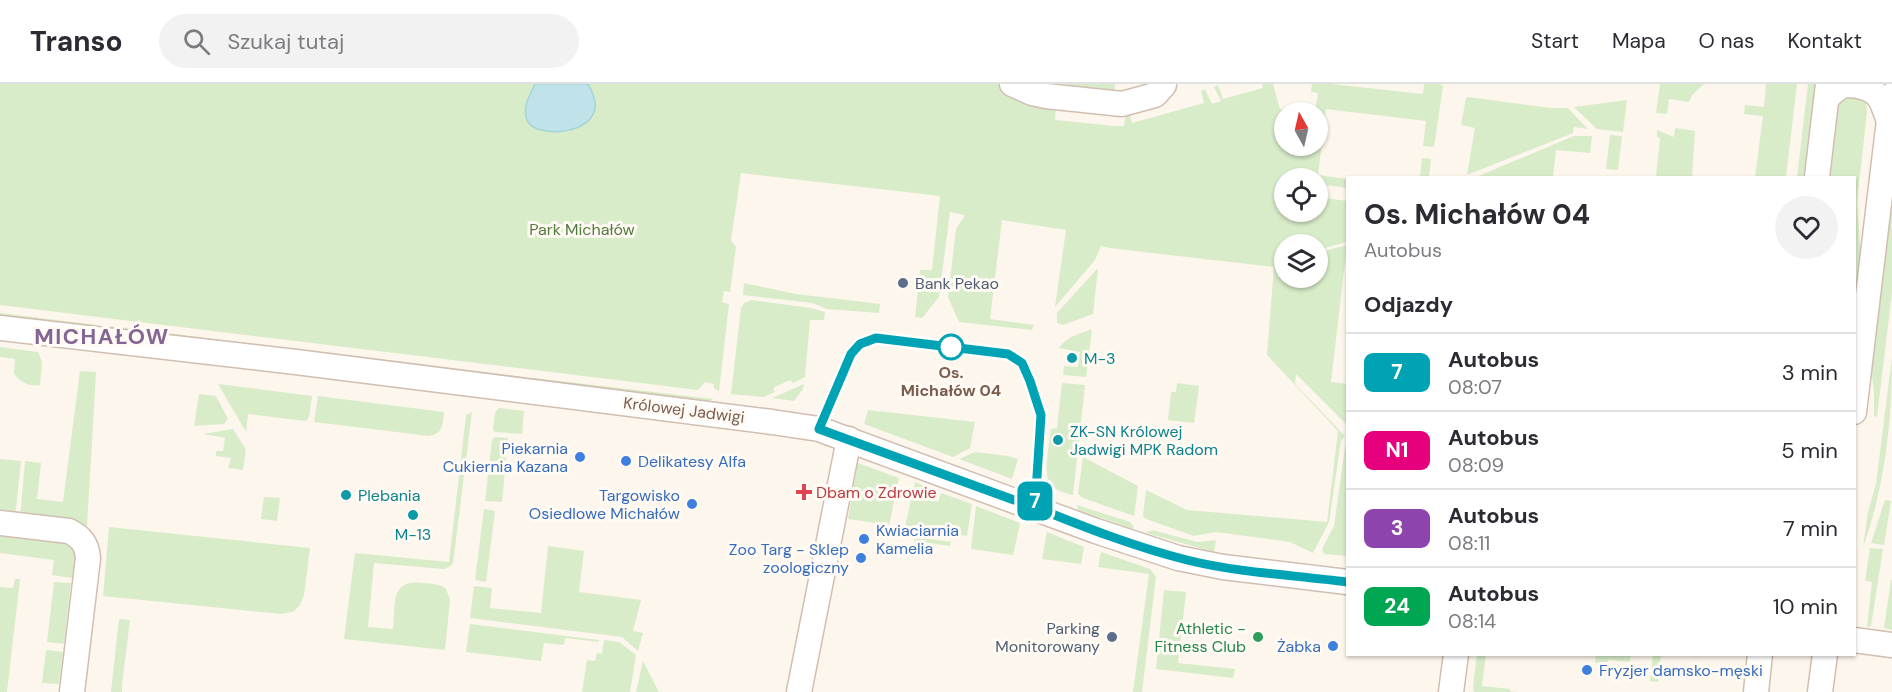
<!DOCTYPE html>
<html lang="pl">
<head>
<meta charset="utf-8">
<style>
  :root { --surface:#fff; --page:#f2f2f3; --text:#2b2b33; --muted:#7c7c81; --line:#e1e1e2 }
  body { margin:0; font-family:"DM Sans",sans-serif; background:var(--page); color:var(--text); height:100vh; display:flex; flex-direction:column; font-size:22px; white-space:nowrap }
  * { box-sizing:border-box; margin:0 }
  p { font-size:20px; color:var(--muted) }
  .icon { flex:none; width:33px; height:33px; fill:none; stroke:currentColor; stroke-width:2; stroke-linecap:round; stroke-linejoin:round }
  .map { position:relative; flex:1; overflow:hidden }
  .sheet { position:absolute; left:1346px; top:92px; width:510px; height:480px; display:flex; flex-direction:column; background:var(--surface); border-radius:0px; box-shadow:0 2px 4px #0004 }
  .sheet>* { flex:none }
  .badge { padding:0 12px; border-radius:9px; font-size:21px; line-height:39px }
  .needle { width:39px; rotate:352deg }
  .tools { position:absolute; left:1274px; top:18px; display:grid; gap:12px }
  .tools a { display:grid; place-items:center; width:54px; height:54px; border-radius:50%; background:var(--surface); box-shadow:0 2px 4px #0004; font-size:30px }
  .map>.badge { position:absolute; translate:-50% -50%; box-shadow:0 0 0 3px #fff }
  h2 { padding:0 18px; font-size:22px; line-height:54px }
  .round { display:grid; place-items:center; flex:none; width:63px; height:63px; border-radius:32px; background:var(--page) }
  .head { display:flex; align-items:center; justify-content:space-between; height:102px; padding:0 18px }
  h1 { font-size:28px; font-weight:700; line-height:45px }
  ul { padding:0; list-style:none }
  li { display:flex; align-items:center; gap:18px; height:78px; padding:0 18px; border-top:2px solid var(--line) }
  li div { flex:1 }
  li b { display:block; font-size:22px }
  li em { font-style:normal }
  li .badge { min-width:66px; font-weight:700; text-align:center }
  header { display:flex; align-items:center; gap:36px; box-sizing:border-box; height:84px; padding:0 30px; background:var(--surface); border-bottom:2px solid var(--line) }
  header strong { font-size:28px }
  nav { display:flex; gap:33px; margin-inline-start:auto; font-size:21px }
  .search { width:420px; height:54px; background:var(--page); display:flex; align-items:center; gap:15px; box-sizing:border-box; padding:0 21px; border-radius:33px; color:var(--muted); font-size:22px }
  .map>svg:first-child { display:block }
  .green { fill:#d8ecc9 }
  .water { fill:#bfe3e8; stroke:#a5d3da; stroke-width:1.5 }
  .lines { fill:none; stroke-linecap:round; stroke-linejoin:round }
  .minor-casing { stroke:#d1beb0; stroke-width:27 }
  .minor { stroke:#fff; stroke-width:24 }
  .line-casing { stroke:#fff; stroke-width:14 }
  .line { stroke:#00a3b4; stroke-width:9 }
  .service-dot { fill:#5c6f8a; stroke:#fffaf3; stroke-width:2 }
  .stop-dot { fill:#fff; stroke:#00a3b4; stroke-width:3 }
  .culture-dot { fill:#0f9aa8; stroke:#fffaf3; stroke-width:2 }
  .shop-dot { fill:#3f7fe0; stroke:#fffaf3; stroke-width:2 }
  .health-dot { fill:#e0444e; stroke:#fffaf3; stroke-width:2 }
  .leisure-dot { fill:#2e9e5b; stroke:#fffaf3; stroke-width:2 }
  .labels { text-anchor:middle; dominant-baseline:central; stroke-width:6; stroke-linejoin:round; paint-order:stroke }
  .park-label { font-size:16px; fill:#537a41; stroke:#fffaf3 }
  .service-label { font-size:16px; fill:#4e5e75; stroke:#fffaf3; text-anchor:start }
  .culture-label { font-size:16px; fill:#0d838f; stroke:#fffaf3; text-anchor:start }
  .stop-label { font-size:16px; font-weight:bold; fill:#7a5c4d; stroke:#fffaf3 }
  .street-label { font-size:16px; fill:#7a5c4d; stroke:#fffaf3 }
  .shop-label { font-size:16px; fill:#366cbe; stroke:#fffaf3; text-anchor:end }
  .health-label { font-size:16px; fill:#be3a42; stroke:#fffaf3; text-anchor:start }
  .leisure-label { font-size:16px; fill:#27864d; stroke:#fffaf3; text-anchor:end }
  .district-label { font-size:22px; font-weight:bold; letter-spacing:1.5px; fill:#846695; stroke:#fffaf3 }
</style>
</head>
<body>
<header>
<strong>Transo</strong>
<div class="search"><svg class="icon" aria-label="search" viewBox="0 0 24 24"><circle cx="10" cy="10" r="6"/><path d="M15 15l6 6"/></svg>Szukaj tutaj</div>
<nav><a>Start</a><a>Mapa</a><a>O nas</a><a>Kontakt</a></nav>
</header>
<div class="map">
<svg width="1892" height="608" viewBox="0 0 1892 608">
  <rect width="100%" height="100%" fill="#fdf6ec"/>
  <!-- green -->
  <g class="green">
    <polygon points="0,0 997,0 1008,9 1056,22 1055,36 1115,42 1124,42 1126,27 1129,27 1132,39 1204,19 1201,7 1205,5 1212,20 1221,17 1214,3 1218,1 1223,15 1263,4 1262,0 1273,0 1280,25 1307,28 1284,28 1284,62 1317,62 1317,28 1315,28 1318,9 1311,8 1312,0 1331,0 1423,10 1424,0 1440,0 1443,2 1434,63 1423,62 1426,37 1326,25 1318,91 1347,95 1347,104 1318,100 1317,107 1317,94 1284,94 1284,128 1317,128 1317,113 1347,117 1347,158 1317,166 1317,160 1284,160 1284,194 1317,194 1317,169 1347,161 1331,298 1347,300 1347,341 1296,290 1295,300 1345,352 1341,357 1329,438 1313,469 1290,458 1216,448 1194,452 1146,435 1143,432 1146,406 1187,426 1327,438 1338,347 1267,271 1274,183 1109,164 1101,162 1095,176 1055,223 1066,146 1002,136 990,235 1034,241 1032,246 959,238 948,213 956,145 965,131 950,128 939,213 922,234 915,233 920,186 932,186 940,112 741,89 731,156 736,163 730,208 724,207 722,218 729,220 719,307 714,304 714,300 705,298 698,306 0,221"/>
    <polygon points="1069,0 1115,0 1114,12 1062,6"/>
    <polygon points="1660,0 1704,0 1692,11 1689,18 1669,15 1667,30 1656,29"/>
    <polygon points="1766,0 1797,0 1786,93 1755,93 1763,32 1744,30 1745,21 1764,23"/>
    <polygon points="1808,0 1817,0 1806,93 1797,93"/>
    <polygon points="1846,10 1866,16 1867,28 1857,117 1861,177 1854,234 1854,93 1829,93 1837,20"/>
    <polygon points="1468,13 1550,24 1568,24 1588,45 1574,43 1573,49 1467,91 1475,44 1461,41 1466,14"/>
    <polygon points="1627,16 1623,48 1597,45 1574,23"/>
    <polygon points="1675,44 1695,47 1692,93 1656,93 1660,54 1657,53 1657,46 1674,53"/>
    <polygon points="1610,51 1622,52 1618,86 1606,85"/>
    <polygon points="1574,52 1592,52 1590,69 1556,66 1553,93 1476,93"/>
    <polygon points="1422,74 1431,75 1429,93 1420,93"/>
    <polygon points="1892,104 1892,208 1877,333 1874,332 1874,308 1871,284"/>
    <polygon points="1098,184 1093,230 1063,241 1057,239 1057,229"/>
    <polygon points="744,199 796,210 880,220 879,229 827,225 812,219 743,211"/>
    <polygon points="751,216 811,224 825,228 824,236 810,236 805,293 793,299 790,296 773,304 775,308 763,313 731,310 741,224 744,219"/>
    <polygon points="0,229 97,241 97,244 0,232"/>
    <polygon points="110,242 522,293 521,295 110,245"/>
    <path d="M1092,245L1086,293L1063,291L1064,282L1078,283L1080,268L1059,264C1066,252 1080,250 1092,245Z"/>
    <path d="M0,263L38,268L42,278L40,301C29,303 19,298 14,289L15,275L0,273Z"/>
    <path d="M1892,273C1892,337 1885,402 1863,463L1868,428L1876,400Z"/>
    <polygon points="80,287 96,288 87,442 20,434 25,377 41,379 37,415 63,418"/>
    <polygon points="534,294 714,315 705,318 534,297"/>
    <path d="M1062,299L1085,301L1073,411C1066,409 1055,407 1051,401C1042,390 1050,358 1051,345L1057,344Z"/>
    <polygon points="1177,299 1199,302 1194,339 1168,336 1171,308 1176,308"/>
    <polygon points="218,300 312,312 309,333 306,337 248,330 246,348"/>
    <polygon points="804,300 803,305 794,317 772,314"/>
    <polygon points="199,310 216,312 228,335 224,340 194,342"/>
    <path d="M318,312L444,328C443,340 443,350 429,352L314,338Z"/>
    <polygon points="499,324 524,327 522,350 495,348 493,345 495,329"/>
    <polygon points="868,326 975,338 970,364 953,373 864,340"/>
    <path d="M472,328L453,479L451,482L444,485L374,479L368,543L393,545C396,521 389,495 423,499C431,500 439,499 446,505L450,516L445,566L344,555L355,469L449,478L466,331Z"/>
    <polygon points="233,345 246,366 243,386 228,384 231,374 216,372 216,367 223,367 225,354 203,350"/>
    <polygon points="495,353 508,354 502,418 485,417 492,356"/>
    <polygon points="1347,360 1347,472 1324,470 1322,465 1334,442 1345,363"/>
    <polygon points="975,368 1008,372 1018,375 1012,395 959,375"/>
    <polygon points="1083,373 1138,402 1134,432 1083,414 1078,410"/>
    <polygon points="0,375 21,377 15,434 0,432"/>
    <polygon points="858,379 899,394 889,441 848,435"/>
    <polygon points="915,398 926,403 923,411 938,418 941,409 972,420 967,452 905,443"/>
    <polygon points="264,413 280,414 277,437 261,435"/>
    <polygon points="1885,416 1891,417 1884,461 1871,459"/>
    <polygon points="1077,421 1130,438 1134,443 1133,445 1078,426"/>
    <polygon points="976,422 1020,439 1013,471 971,465"/>
    <polygon points="484,425 495,427 486,498 475,496"/>
    <polygon points="109,443 310,464 304,511 300,521 294,527 282,530 103,512"/>
    <polygon points="0,446 55,452 77,465 78,489 73,489 72,494 52,491 54,476 0,469"/>
    <polygon points="1153,446 1197,458 1216,456 1214,468 1146,449 1147,448"/>
    <polygon points="1047,448 1084,463 1081,480 1042,475"/>
    <polygon points="915,453 951,458 950,462 914,457"/>
    <polygon points="548,462 584,467 579,508 641,516 633,547 643,549 638,567 622,553 470,534 474,502 492,504 490,524 541,529"/>
    <polygon points="1870,464 1883,465 1871,542 1867,543 1872,498 1865,497"/>
    <polygon points="1101,468 1150,485 1156,493 1142,608 1133,608 1149,490 1098,483"/>
    <polygon points="15,495 20,495 7,608 0,608 0,503 13,504"/>
    <polygon points="1891,496 1892,496 1892,546 1884,544"/>
    <polygon points="54,498 71,499 64,560 47,558"/>
    <polygon points="1164,506 1186,508 1178,579 1235,585 1233,594 1156,585"/>
    <polygon points="119,535 130,536 122,601 122,608 111,608"/>
    <polygon points="470,540 599,556 598,558 565,554 564,561 544,559 541,577 466,568"/>
    <polygon points="604,556 619,558 636,571 630,608 582,608 587,576 595,577 597,569 602,570"/>
    <polygon points="46,566 63,568 59,600 42,599"/>
    <polygon points="1477,570 1486,570 1482,602 1510,605 1510,607 1517,608 1474,608 1473,603"/>
    <polygon points="1596,570 1631,570 1630,578 1608,576 1607,580 1595,579"/>
    <polygon points="1653,570 1661,570 1658,598 1650,597"/>
    <polygon points="643,577 659,608 636,608"/>
  </g>
  <!-- water -->
  <path class="water" d="M535,0H588C591,5 594,11 595,18C599,52 534,55 527,36C522,23 530,11 535,0Z"/>
  <g class="lines">
    <defs>
      <g id="minor">
        <polyline points="1012,0 1032,9 1046,12 1122,20 1155,11 1164,1"/>
        <path d="M1827,14C1831,10 1836,5 1842,2C1854,0 1873,3 1880,15C1884,22 1886,30 1889,37"/>
        <polyline points="1817,93 1828,0"/>
        <polyline points="0,244 296,278 772,338 819,345 1096,447 1178,474 1223,483 1347,498"/>
        <polyline points="1854,328 1892,11"/>
        <path d="M0,439L69,447C81,453 87,460 88,474L72,608"/>
        <polyline points="1854,556 1892,561"/>
        <polyline points="799,608 849,355"/>
        <polyline points="1451,608 1456,570"/>
        <polyline points="1756,608 1760,570"/>
        <polyline points="1820,608 1825,570"/>
      </g>
    </defs>
    <!-- minor casing -->
    <use href="#minor" class="minor-casing"/>
    <!-- minor -->
    <use href="#minor" class="minor"/>
  </g>
  <g class="lines">
    <defs>
      <path id="line" d="M1014,416L819,345L851,270L860,260L876,254L1008,270L1022,279L1030,297L1041,331L1035,423C1084,443 1135,463 1187,476C1239,489 1294,491 1347,498"/>
    </defs>
    <!-- line casing -->
    <use href="#line" class="line-casing"/>
    <!-- line -->
    <use href="#line" class="line"/>
  </g>
  <!-- markers -->
  <g class="service-dot">
    <circle cx="903" cy="199" r="6"/>
    <circle cx="1112" cy="553" r="6"/>
  </g>
  <circle class="stop-dot" cx="951" cy="263" r="12"/>
  <g class="culture-dot">
    <circle cx="1072" cy="274" r="6"/>
    <circle cx="1058" cy="356" r="6"/>
    <circle cx="346" cy="411" r="6"/>
    <circle cx="413" cy="431" r="6"/>
  </g>
  <g class="shop-dot">
    <circle cx="580" cy="373" r="6"/>
    <circle cx="626" cy="377" r="6"/>
    <circle cx="692" cy="420" r="6"/>
    <circle cx="864" cy="455" r="6"/>
    <circle cx="861" cy="474" r="6"/>
    <circle cx="1333" cy="562" r="6"/>
    <circle cx="1587" cy="586" r="6"/>
  </g>
  <path class="health-dot" d="M801 399h6v6h6v6h-6v6h-6v-6h-6v-6h6z"/>
  <circle class="leisure-dot" cx="1258" cy="553" r="6"/>
  <g class="labels">
    <!-- park labels -->
    <g class="park-label">
      <text x="582" y="145">Park Michałów</text>
    </g>
    <!-- service labels -->
    <g class="service-label">
      <text x="915" y="199">Bank Pekao</text>
      <text x="1100" y="544" text-anchor="end">Parking<tspan x="1100" dy="18">Monitorowany</tspan></text>
    </g>
    <!-- culture labels -->
    <g class="culture-label">
      <text x="1084" y="274">M-3</text>
      <text x="1070" y="347">ZK-SN Królowej<tspan x="1070" dy="18">Jadwigi MPK Radom</tspan></text>
      <text x="358" y="411">Plebania</text>
      <text x="413" y="450" text-anchor="middle">M-13</text>
    </g>
    <!-- stop labels -->
    <g class="stop-label">
      <text x="951" y="288">Os.<tspan x="951" dy="18">Michałów 04</tspan></text>
    </g>
    <!-- street labels -->
    <g class="street-label">
      <text transform="translate(684 326) rotate(7)">Królowej Jadwigi</text>
    </g>
    <!-- shop labels -->
    <g class="shop-label">
      <text x="568" y="364">Piekarnia<tspan x="568" dy="18">Cukiernia Kazana</tspan></text>
      <text x="638" y="377" text-anchor="start">Delikatesy Alfa</text>
      <text x="680" y="411">Targowisko<tspan x="680" dy="18">Osiedlowe Michałów</tspan></text>
      <text x="876" y="446" text-anchor="start">Kwiaciarnia<tspan x="876" dy="18">Kamelia</tspan></text>
      <text x="849" y="465">Zoo Targ - Sklep<tspan x="849" dy="18">zoologiczny</tspan></text>
      <text x="1321" y="562">Żabka</text>
      <text x="1599" y="586" text-anchor="start">Fryzjer damsko-męski</text>
    </g>
    <!-- health labels -->
    <g class="health-label">
      <text x="816" y="408">Dbam o Zdrowie</text>
    </g>
    <!-- leisure labels -->
    <g class="leisure-label">
      <text x="1246" y="544">Athletic -<tspan x="1246" dy="18">Fitness Club</tspan></text>
    </g>
    <!-- district labels -->
    <g class="district-label">
      <text x="102" y="252">MICHAŁÓW</text>
    </g>
  </g>
</svg>
<div class="tools">
<a><svg class="needle" viewBox="-14 -14 28 28"><path d="M0-13l5 13h-10z" fill="#e53935"/><path d="M0 13l5-13h-10z" fill="#7c7c81"/></svg></a>
<a><svg class="icon" aria-label="locate" viewBox="0 0 24 24"><circle cx="12" cy="12" r="6"/><path d="M12 2v4M12 18v4M2 12h4M18 12h4"/></svg></a>
<a><svg class="icon" aria-label="layers" viewBox="0 0 24 24"><path d="M12 4l9 5-9 5-9-5zM3 14l9 5 9-5"/></svg></a>
</div>
<b class="badge" style="left:1035px;top:417px;background:#00a3b4;color:#fff">7</b>
<section class="sheet">
<div class="head"><div><h1>Os. Michałów 04</h1><p>Autobus</p></div><a class="round"><svg class="icon" aria-label="heart" viewBox="0 0 24 24"><path d="M12 20l-8-8c-3-5 5-10 8-4 3-6 11-1 8 4z"/></svg></a></div>
<h2>Odjazdy</h2>
<ul>
<li><span class="badge" style="background:#00a3b4;color:#fff">7</span><div><b>Autobus</b><p>08:07</p></div><em>3 min</em></li>
<li><span class="badge" style="background:#e6007e;color:#fff">N1</span><div><b>Autobus</b><p>08:09</p></div><em>5 min</em></li>
<li><span class="badge" style="background:#8e44ad;color:#fff">3</span><div><b>Autobus</b><p>08:11</p></div><em>7 min</em></li>
<li><span class="badge" style="background:#00a651;color:#fff">24</span><div><b>Autobus</b><p>08:14</p></div><em>10 min</em></li>
</ul>
</section>
</div>
</body>
</html>
